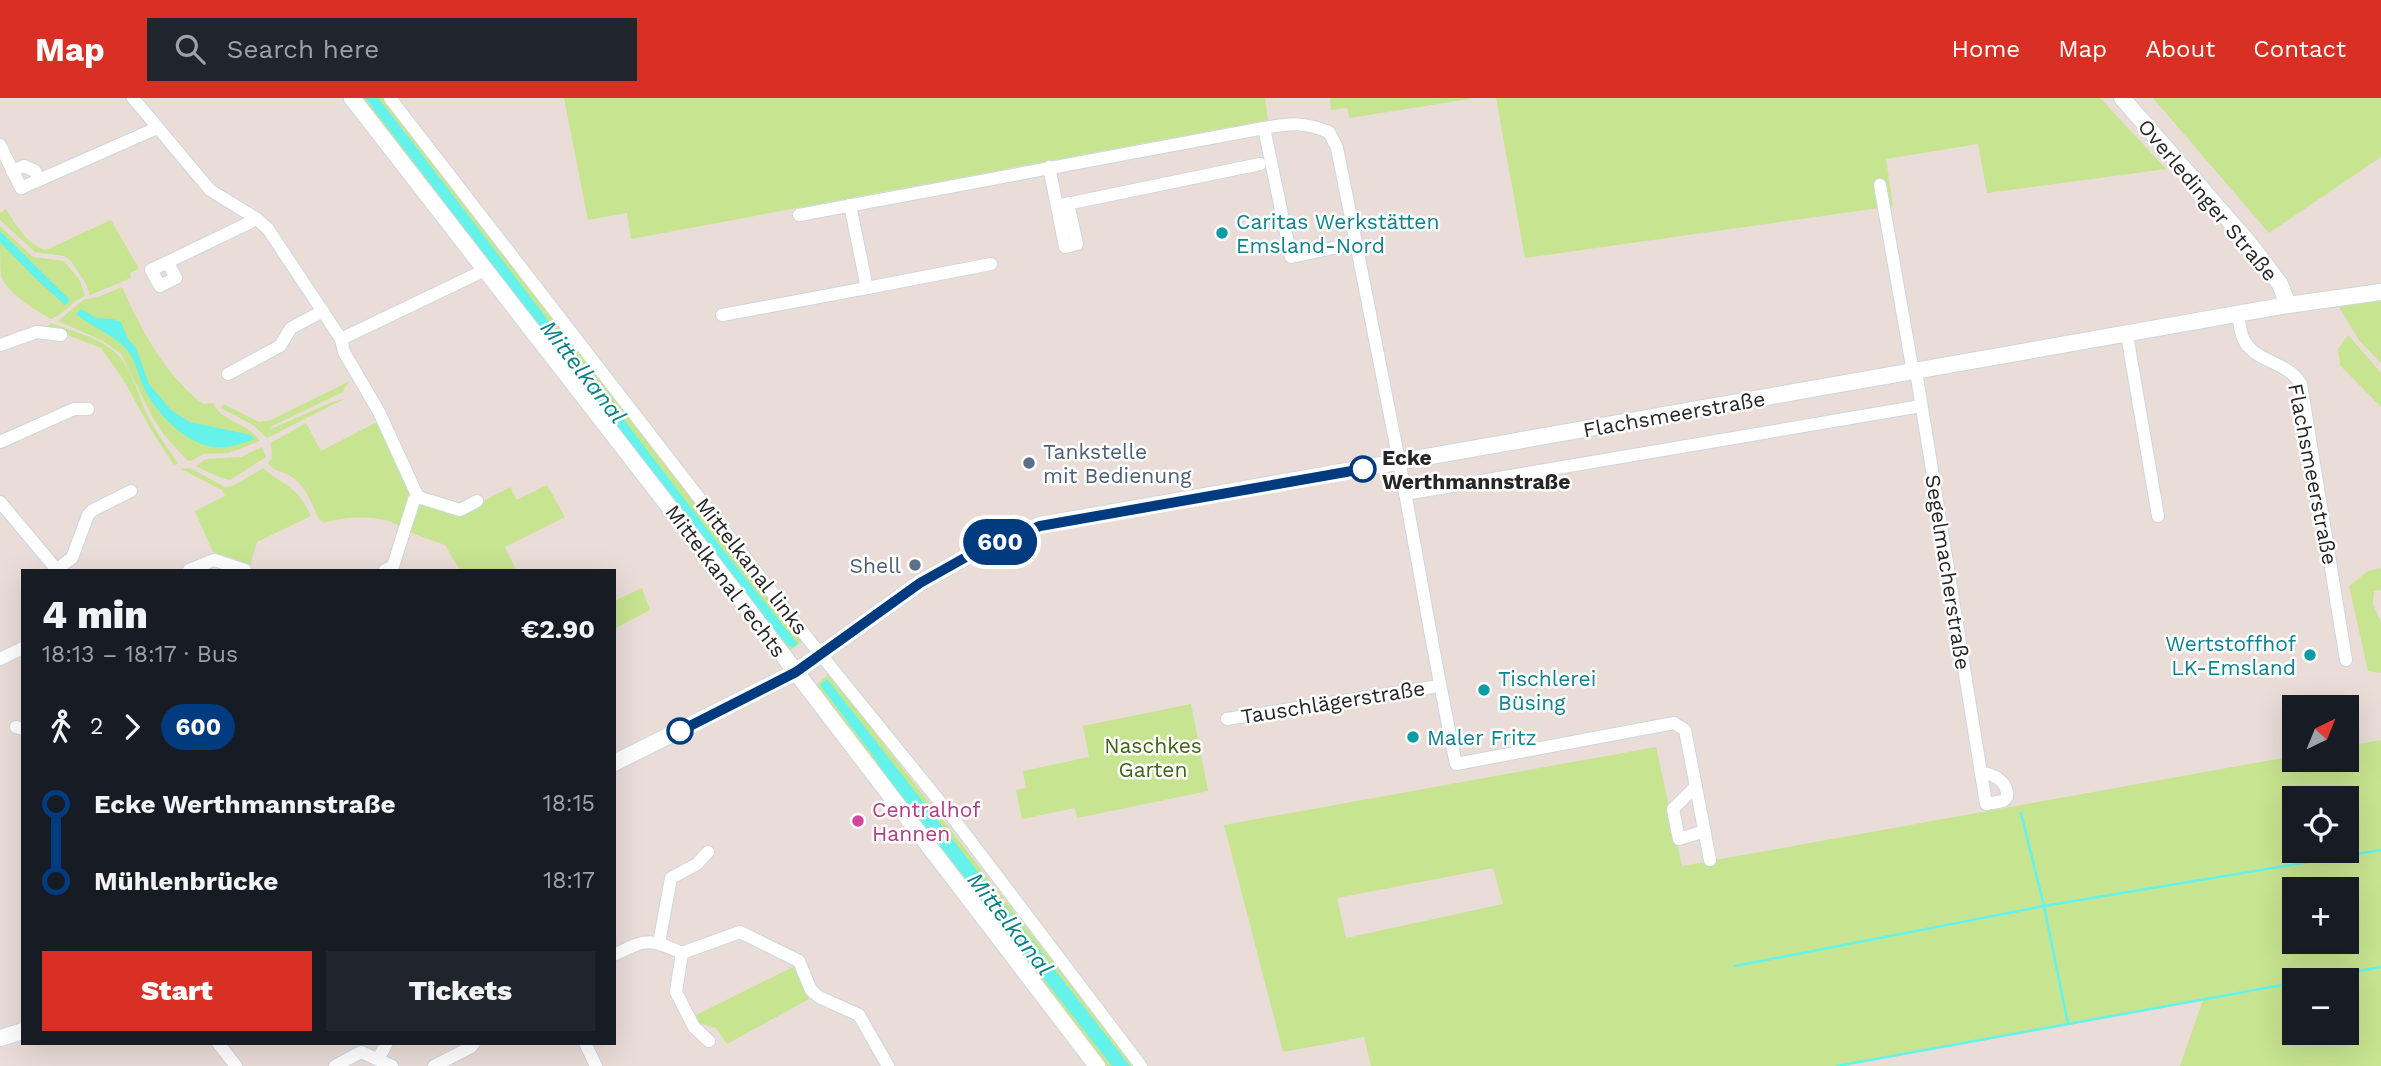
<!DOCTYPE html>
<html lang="en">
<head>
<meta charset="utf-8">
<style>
  :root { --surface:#171b24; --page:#20242c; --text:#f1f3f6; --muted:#9ea1a6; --accent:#d93025 }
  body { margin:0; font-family:"Work Sans",sans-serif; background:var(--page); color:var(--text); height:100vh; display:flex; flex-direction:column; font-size:26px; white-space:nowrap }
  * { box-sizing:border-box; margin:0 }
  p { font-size:23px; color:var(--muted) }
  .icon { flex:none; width:38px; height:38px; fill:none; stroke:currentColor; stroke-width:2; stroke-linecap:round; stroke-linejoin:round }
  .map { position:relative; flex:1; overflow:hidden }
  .sheet { position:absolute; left:21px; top:471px; width:595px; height:476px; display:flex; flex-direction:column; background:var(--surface); border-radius:0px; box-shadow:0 7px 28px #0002 }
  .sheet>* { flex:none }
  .badge { padding:0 14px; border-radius:23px; font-size:24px; line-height:46px }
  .needle { width:46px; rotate:43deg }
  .tools { position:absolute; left:2282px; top:597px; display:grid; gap:14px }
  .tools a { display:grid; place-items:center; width:77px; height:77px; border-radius:0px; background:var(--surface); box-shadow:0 7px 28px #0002; font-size:35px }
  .map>.badge { position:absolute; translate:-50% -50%; box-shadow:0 0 0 4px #fff }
  .legs { display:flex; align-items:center; gap:10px; height:77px; padding:0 21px; font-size:23px }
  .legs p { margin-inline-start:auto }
  .headline { display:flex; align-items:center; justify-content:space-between; height:119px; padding:0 21px }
  h1 { font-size:38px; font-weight:800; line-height:52px }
  .action { display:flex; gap:14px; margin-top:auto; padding:14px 21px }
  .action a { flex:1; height:80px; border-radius:0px; background:var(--accent); color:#fff; font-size:28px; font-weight:800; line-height:80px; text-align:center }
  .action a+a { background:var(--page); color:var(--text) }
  ul { padding:0 21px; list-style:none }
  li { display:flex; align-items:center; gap:24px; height:77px; font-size:26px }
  li i { display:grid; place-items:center; width:10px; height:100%; margin:0 9px; background:currentColor }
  li i::after { content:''; width:18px; height:18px; margin:-9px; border:5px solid; border-radius:50%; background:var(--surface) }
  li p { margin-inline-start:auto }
  li:first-child i { background:linear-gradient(#0000 50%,currentColor 0) }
  li:last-child i { background:linear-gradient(currentColor 50%,#0000 0) }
  header { display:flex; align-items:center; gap:42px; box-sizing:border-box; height:98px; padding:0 35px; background:var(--accent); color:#fff }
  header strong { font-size:33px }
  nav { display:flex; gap:38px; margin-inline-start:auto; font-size:24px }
  .search { width:490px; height:63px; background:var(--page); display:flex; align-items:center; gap:18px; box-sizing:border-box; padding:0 24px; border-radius:0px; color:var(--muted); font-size:26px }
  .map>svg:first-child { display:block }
  .green { fill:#c7e490; fill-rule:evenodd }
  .water { fill:#64f2eb }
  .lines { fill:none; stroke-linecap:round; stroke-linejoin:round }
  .stream { stroke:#64f2eb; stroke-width:2.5 }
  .street-casing { stroke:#ccd7e1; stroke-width:14 }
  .secondary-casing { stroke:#ccd7e1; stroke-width:18 }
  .street { stroke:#fff; stroke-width:12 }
  .secondary { stroke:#fff; stroke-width:16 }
  .line-1-casing { stroke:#fff; stroke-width:16 }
  .line-1 { stroke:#003b80; stroke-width:10 }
  .culture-dot { fill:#0f9aa8; stroke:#fff; stroke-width:2.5 }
  .service-dot { fill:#5c6f8a; stroke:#fff; stroke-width:2.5 }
  .stop-1-dot { fill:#fff; stroke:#003b80; stroke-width:3.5 }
  .hotel-dot { fill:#d1479c; stroke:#fff; stroke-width:2.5 }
  .labels { text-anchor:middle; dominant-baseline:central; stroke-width:5; stroke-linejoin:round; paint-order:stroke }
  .street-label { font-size:21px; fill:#262626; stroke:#fff }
  .culture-label { font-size:21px; fill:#0d838f; stroke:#fff; text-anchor:start }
  .service-label { font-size:21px; fill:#4e5e75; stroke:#fff; text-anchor:start }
  .stop-label { font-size:21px; font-weight:bold; fill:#262626; stroke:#fff; text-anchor:start }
  .park-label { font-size:21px; fill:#3f6416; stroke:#fff }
  .hotel-label { font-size:21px; fill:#b23c85; stroke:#fff; text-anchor:start }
  .water-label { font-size:23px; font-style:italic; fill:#098085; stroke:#fff }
</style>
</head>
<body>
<header>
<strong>Map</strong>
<div class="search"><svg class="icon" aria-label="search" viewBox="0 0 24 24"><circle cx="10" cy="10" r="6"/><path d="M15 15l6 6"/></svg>Search here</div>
<nav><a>Home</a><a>Map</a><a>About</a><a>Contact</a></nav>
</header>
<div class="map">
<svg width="2381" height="968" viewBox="0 0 2381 968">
  <rect width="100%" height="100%" fill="#eadcd7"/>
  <!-- green -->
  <g class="green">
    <polygon points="360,0 385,0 796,535 802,543 790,553"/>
    <polygon points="564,0 1265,0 1268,22 631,141 627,115 588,122"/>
    <polygon points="1330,0 1475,0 1350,20 1347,10 1331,12"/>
    <polygon points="1496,0 2100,0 2166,71 1987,95 1978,46 1886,61 1893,108 1525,160"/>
    <polygon points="2153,0 2381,0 2381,59 2269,135"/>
    <path d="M6,111C15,126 28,148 46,152L111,122L139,171L130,175L131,180L90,197L85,184L71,163L64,158L35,154L0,122V115Z"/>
    <path d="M0,128L33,159L64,163L79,181L85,198C72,202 65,216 51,221C34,211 9,197 1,178C0,168 0,140 0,128Z"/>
    <path d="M122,189C141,232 165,277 203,306L213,305C221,324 249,325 260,343L229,355L203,356L191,363L187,362L165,338L153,320L121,256L103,243L58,223L83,202L100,198Z"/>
    <polygon points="2381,202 2381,265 2359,242 2338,207"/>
    <path d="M51,225C69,232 103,241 116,255C133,272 138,298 148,318C157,335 167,350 178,365L174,367L153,335L123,281L101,250L47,229Z"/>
    <polygon points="2348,237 2381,275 2381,309 2340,267 2338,251"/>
    <polygon points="350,283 345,289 343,294 272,328 271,331 330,305 346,300 267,340 253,327 221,310 223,306 259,324 271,322"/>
    <path d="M377,324L412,393L401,429C384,416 343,418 324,425L319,421C312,407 306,388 292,379C283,373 274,374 268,365L272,360L271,345L306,325L321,353Z"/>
    <polygon points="262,349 266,359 230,382 219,379 196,368 206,361 241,359"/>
    <path d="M190,370L225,389L233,388L263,370C286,390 297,387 311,418L257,444L251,464L253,467L213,454L195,413L225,398L222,392L181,371Z"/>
    <polygon points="547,387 565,419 505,449 516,472 460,472 445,447 409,434 418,406 422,404 459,416 510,389 517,402"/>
    <polygon points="2381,470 2381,492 2374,493 2373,506 2381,525 2381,575 2368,573 2349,488 2368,473"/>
    <polygon points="642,490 650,512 614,531 614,503"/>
    <polygon points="828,577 834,582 1134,968 1107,968 910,716 816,587"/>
    <polygon points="1191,606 1208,693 1077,720 1075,710 1022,721 1016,692 1026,690 1023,673 1089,659 1083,628"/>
    <path d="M2381,642V968H2180L2203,902L1836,968H1371L1364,939L1283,954L1224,727L1656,649L1682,768L2294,658V662H2347V648ZM2294,700H2347V752H2294ZM1493,770L1503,806L1346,840L1337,800ZM2294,791H2347V844H2294ZM2294,882H2347V934H2294Z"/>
    <polygon points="793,869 809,901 727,946 716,930 698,925 694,918"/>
  </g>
  <!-- water -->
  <g class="water">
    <polygon points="365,0 378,0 410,41 717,444 798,546 792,550 780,540 739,491"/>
    <polygon points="0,133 70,202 65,207 36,181 0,144"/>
    <path d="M81,211L96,220L112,221L121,224L128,241L136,250L149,286L171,312L190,324L251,337L255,341C241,346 227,351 213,349C184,344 158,317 145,292C138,279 137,265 128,253C114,236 93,230 76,216Z"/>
    <polygon points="827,581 1130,968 1112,968 893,688 871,655 820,587"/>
  </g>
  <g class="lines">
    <!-- stream -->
    <g class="stream">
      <polyline points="1735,868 2044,808 2381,752"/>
      <polyline points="2311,882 2381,869"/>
      <polyline points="2068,926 2294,885"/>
      <polyline points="1837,968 2068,926 2044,808 2021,715"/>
    </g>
    <defs>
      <g id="street">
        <polyline points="133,0 210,92 257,121 268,131 341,241 344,254 379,314 418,399"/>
        <polyline points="390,0 809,542 953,720 1141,968"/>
        <polyline points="0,47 21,90 157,30"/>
        <polyline points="1049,69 1057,108 1260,66"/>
        <polyline points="12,73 24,68 35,73 39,82"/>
        <polyline points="1880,87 1913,274"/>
        <polyline points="1057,108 1065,149 1077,146 1068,105"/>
        <polyline points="799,117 1264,30"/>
        <path d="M1356,145L1291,159L1264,30C1291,25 1304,24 1329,34L1337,50C1358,156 1380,262 1400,368C1419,467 1435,567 1456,666L1674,625L1685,632L1710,762"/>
        <polyline points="168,165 176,180 160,188 151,172 257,121"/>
        <polyline points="867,190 991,166"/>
        <polyline points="722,217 867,190 850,107"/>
        <path d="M2238,217C2240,226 2240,236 2245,244C2257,264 2288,264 2301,286L2346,562"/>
        <polyline points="2127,237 2158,418"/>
        <polyline points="341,241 485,172"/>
        <polyline points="0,247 37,234 61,237"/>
        <path d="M1916,273L1986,706L2003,703L2007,699C2008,683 1995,677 1981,674"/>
        <polyline points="228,276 280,248 291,230 323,213"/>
        <polyline points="0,344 74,311 88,311"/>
        <polyline points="1405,396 1921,308"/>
        <polyline points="0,404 57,472"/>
        <polyline points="57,471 72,460 88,417 93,412 131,393"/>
        <polyline points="189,472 214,462 245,472"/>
        <polyline points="385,472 393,468 414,402 418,399 460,412 477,403"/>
        <polyline points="0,561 23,550"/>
        <polyline points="1227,621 1439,588"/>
        <polyline points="16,629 23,631"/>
        <polyline points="1696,688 1673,711 1679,741 1705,733"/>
        <polyline points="659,845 671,780 697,766 708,754"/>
        <polyline points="682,855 676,894 694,929 709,943"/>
        <path d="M614,857C646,841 649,840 682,855L740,834L799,863L811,892L819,899L859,917L888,968"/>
        <polyline points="218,945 236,968"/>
        <polyline points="585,945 596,968"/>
        <polyline points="378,961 387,945"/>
        <polyline points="335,968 361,954 392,968"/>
        <polyline points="434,968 471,949 474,945"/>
      </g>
      <g id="secondary">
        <polyline points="352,0 705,455 1097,968"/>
        <polyline points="2122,0 2249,145 2280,186 2288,207"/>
        <polyline points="614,665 796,574 920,485 975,454 1040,427 2288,207 2381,194"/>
        <polyline points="0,940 23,933"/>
      </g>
    </defs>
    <!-- street casing -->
    <use href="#street" class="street-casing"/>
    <!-- secondary casing -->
    <use href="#secondary" class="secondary-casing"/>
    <!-- street -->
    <use href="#street" class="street"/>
    <!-- secondary -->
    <use href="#secondary" class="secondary"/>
  </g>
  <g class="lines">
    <defs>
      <polyline id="line-1" points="680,633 796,574 920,485 975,454 1040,428 1363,371"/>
    </defs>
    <!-- line-1 casing -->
    <use href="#line-1" class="line-1-casing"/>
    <!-- line-1 -->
    <use href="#line-1" class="line-1"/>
  </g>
  <!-- markers -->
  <g class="culture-dot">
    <circle cx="1222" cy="135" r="7"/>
    <circle cx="2310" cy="557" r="7"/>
    <circle cx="1484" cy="592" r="7"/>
    <circle cx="1413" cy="639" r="7"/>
  </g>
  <g class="service-dot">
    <circle cx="1029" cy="365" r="7"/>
    <circle cx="915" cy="467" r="7"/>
  </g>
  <g class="stop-1-dot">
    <circle cx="1363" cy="371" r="12"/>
    <circle cx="680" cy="633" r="12"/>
  </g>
  <circle class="hotel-dot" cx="858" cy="723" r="7"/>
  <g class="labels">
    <!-- street labels -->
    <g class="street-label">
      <text transform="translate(2208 102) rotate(50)">Overledinger Straße</text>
      <text transform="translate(1674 316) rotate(-10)">Flachsmeerstraße</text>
      <text transform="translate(2313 376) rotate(79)">Flachsmeerstraße</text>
      <text transform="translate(752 468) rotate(52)">Mittelkanal links</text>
      <text transform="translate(1948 474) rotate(81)">Segelmacherstraße</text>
      <text transform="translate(726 483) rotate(53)">Mittelkanal rechts</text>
      <text transform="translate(1333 604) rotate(-9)">Tauschlägerstraße</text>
    </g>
    <!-- culture labels -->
    <g class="culture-label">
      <text x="1236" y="123">Caritas Werkstätten<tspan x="1236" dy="24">Emsland-Nord</tspan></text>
      <text x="2296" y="545" text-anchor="end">Wertstoffhof<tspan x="2296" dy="24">LK-Emsland</tspan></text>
      <text x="1498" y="580">Tischlerei<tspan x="1498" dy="24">Büsing</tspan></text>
      <text x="1427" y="639">Maler Fritz</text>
    </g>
    <!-- service labels -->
    <g class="service-label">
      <text x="1043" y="353">Tankstelle<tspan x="1043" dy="24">mit Bedienung</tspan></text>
      <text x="901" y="467" text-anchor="end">Shell</text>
    </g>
    <!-- stop labels -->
    <g class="stop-label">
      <text x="1382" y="359">Ecke<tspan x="1382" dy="24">Werthmannstraße</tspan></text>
    </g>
    <!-- park labels -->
    <g class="park-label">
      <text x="1153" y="647">Naschkes<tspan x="1153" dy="24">Garten</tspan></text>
    </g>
    <!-- hotel labels -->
    <g class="hotel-label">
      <text x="872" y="711">Centralhof<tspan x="872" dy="24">Hannen</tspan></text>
    </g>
    <!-- water labels -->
    <g class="water-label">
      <text transform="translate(583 274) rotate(52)">Mittelkanal</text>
      <text transform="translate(1010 826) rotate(52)">Mittelkanal</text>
    </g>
  </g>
</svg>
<div class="tools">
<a><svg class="needle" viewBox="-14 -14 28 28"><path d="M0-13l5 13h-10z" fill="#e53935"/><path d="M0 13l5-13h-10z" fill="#9ea1a6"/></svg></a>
<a><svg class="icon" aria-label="locate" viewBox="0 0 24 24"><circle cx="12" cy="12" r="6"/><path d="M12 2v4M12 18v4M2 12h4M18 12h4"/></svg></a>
<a>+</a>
<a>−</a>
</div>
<b class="badge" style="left:1000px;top:444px;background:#003b80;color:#fff">600</b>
<section class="sheet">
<div class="headline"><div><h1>4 min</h1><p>18:13 – 18:17 · Bus</p></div><b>€2.90</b></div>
<div class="legs"><svg class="icon" aria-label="walk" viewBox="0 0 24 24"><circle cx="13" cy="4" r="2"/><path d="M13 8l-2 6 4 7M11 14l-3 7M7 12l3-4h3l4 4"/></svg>2<svg class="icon" aria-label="forward" viewBox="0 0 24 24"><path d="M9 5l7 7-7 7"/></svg><b class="badge" style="background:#003b80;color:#fff">600</b></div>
<ul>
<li><i style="color:#003b80"></i><b>Ecke Werthmannstraße</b><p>18:15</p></li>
<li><i style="color:#003b80"></i><b>Mühlenbrücke</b><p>18:17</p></li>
</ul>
<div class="action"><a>Start</a><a>Tickets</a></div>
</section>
</div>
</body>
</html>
